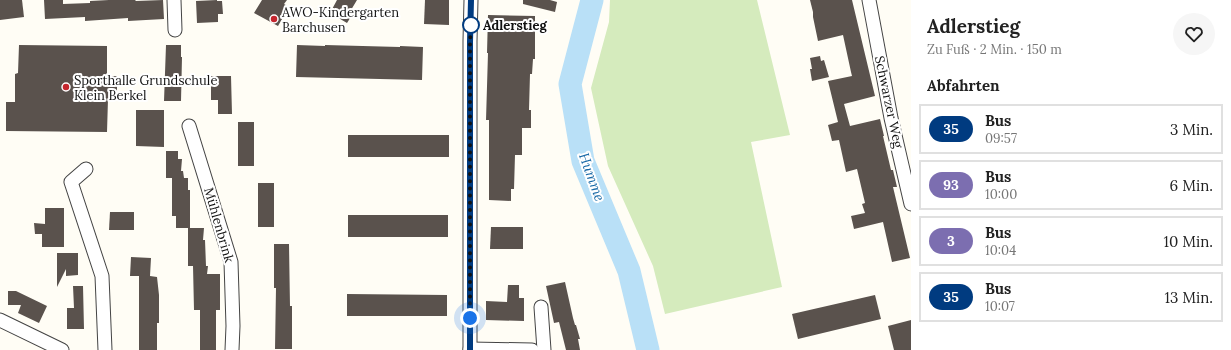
<!DOCTYPE html>
<html lang="de">
<head>
<meta charset="utf-8">
<style>
  :root { --surface:#fff; --page:#f6f6f6; --text:#222; --muted:#767676; --line:#e0e0e0 }
  body { margin:0; font-family:Lora,serif; background:var(--page); color:var(--text); height:100vh; display:flex; flex-direction:column; font-size:15px; white-space:nowrap }
  * { box-sizing:border-box; margin:0 }
  p { font-size:13px; color:var(--muted) }
  .icon { flex:none; width:22px; height:22px; fill:none; stroke:currentColor; stroke-width:2; stroke-linecap:round; stroke-linejoin:round }
  .map { position:relative; flex:1; overflow:hidden }
  .details { display:flex; flex-direction:column; background:var(--surface); width:320px }
  .details>* { flex:none }
  .badge { padding:0 8px; border-radius:13px; font-size:14px; line-height:26px }
  .you { position:absolute; width:20px; height:20px; margin:-10px; border:3px solid #fff; border-radius:50%; background:#1a73e8; box-shadow:0 0 0 6px #1a73e833 }
  .map>.badge { position:absolute; translate:-50% -50%; box-shadow:0 0 0 2px #fff }
  h2 { padding:0 16px; font-size:15px; line-height:36px }
  .round { display:grid; place-items:center; flex:none; width:42px; height:42px; border-radius:21px; background:var(--page) }
  .overview { display:flex; align-items:center; justify-content:space-between; height:68px; padding:0 16px }
  h1 { font-size:19px; font-weight:700; line-height:30px }
  ul { padding:0; list-style:none }
  li { display:flex; align-items:center; gap:12px; height:50px; margin:0 8px 6px; padding:0 8px; border:2px solid var(--line); border-radius:0px }
  li div { flex:1 }
  li b { display:block; font-size:15px }
  li em { font-style:normal }
  li .badge { min-width:44px; font-weight:700; text-align:center }
  main { display:flex; flex:1; min-height:0 }
  .map>svg:first-child { display:block }
  .green { fill:#d5ebbd }
  .lines { fill:none; stroke-linecap:round; stroke-linejoin:round }
  .river { stroke:#b9e0f7; stroke-width:23 }
  .building { fill:#5a524d }
  .minor-casing { stroke:#444; stroke-width:15 }
  .minor { stroke:#fff; stroke-width:13 }
  .line-casing { stroke:#fff; stroke-width:9 }
  .line { stroke:#003b80; stroke-width:6 }
  .walk { stroke:#111; stroke-width:4; stroke-dasharray:0 7.2 }
  .poi-dot { fill:#c4262e; stroke:#fff; stroke-width:1.5 }
  .stop-dot { fill:#fff; stroke:#003b80; stroke-width:2 }
  .labels { text-anchor:middle; dominant-baseline:central; stroke-width:4; stroke-linejoin:round; paint-order:stroke }
  .poi-label { font-size:13px; fill:#111; stroke:#fff; text-anchor:start }
  .stop-label { font-size:13px; font-weight:bold; fill:#111; stroke:#fff; text-anchor:start }
  .street-label { font-size:13px; fill:#111; stroke:#fff }
  .water-label { font-size:14px; font-style:italic; fill:#1768a6; stroke:#fff }
</style>
</head>
<body>
<main>
<div class="map">
<svg width="911" height="350" viewBox="0 0 911 350">
  <rect width="100%" height="100%" fill="#fffdf5"/>
  <!-- green -->
  <polygon class="green" points="610,0 757,0 790,135 751,142 782,287 665,314 653,266 608,166 591,88 609,22"/>
  <g class="lines">
    <!-- river -->
    <polyline class="river" points="592,0 570,84 583,161 629,271 648,350"/>
  </g>
  <!-- building -->
  <g class="building">
    <polygon points="0,0 22,0 24,17 0,20"/>
    <polygon points="44,0 63,0 63,4 90,3 90,1 109,0 135,0 136,1 163,0 164,19 128,21 128,18 85,21 85,17 45,19"/>
    <polygon points="217,0 217,1 222,1 223,14 218,14 218,22 197,23 196,1"/>
    <polygon points="262,0 287,0 284,4 289,7 278,26 254,13"/>
    <polygon points="337,0 357,0 351,10 354,12 347,23 330,13"/>
    <polygon points="425,0 449,0 449,25 424,24"/>
    <polygon points="523,0 550,0 557,2 555,12 523,4"/>
    <polygon points="810,0 852,0 875,96 844,104 850,126 880,119 884,136 883,136 891,170 893,170 897,187 893,187 910,258 892,262 883,222 854,229 851,216 865,213 862,204 865,203 857,169 846,172 839,140 832,141 828,125 838,122 828,81 852,76 851,72 843,35 818,41 813,17 813,12"/>
    <polygon points="488,15 535,16 535,59 533,59 532,74 530,74 529,110 531,110 531,128 522,128 522,155 515,155 514,189 511,189 511,201 489,200 489,120 486,120 488,53 487,53"/>
    <polygon points="19,45 107,46 107,76 117,76 117,99 108,99 107,132 6,131 6,102 15,102 15,74 18,73"/>
    <polygon points="166,45 181,45 181,57 182,57 181,101 164,101"/>
    <polygon points="297,45 325,46 325,45 400,47 400,46 423,47 422,80 296,77"/>
    <polygon points="820,56 821,61 824,60 829,77 812,81 810,69 812,69 810,58"/>
    <polygon points="211,76 231,76 232,114 218,114 218,100 211,100"/>
    <polygon points="136,110 164,110 164,147 136,146"/>
    <rect x="238" y="122" width="16" height="44"/>
    <rect x="348" y="135" width="101" height="22"/>
    <polygon points="166,151 178,151 178,159 182,159 181,171 183,171 184,178 188,178 188,190 190,190 190,228 204,228 203,240 205,240 206,266 208,266 207,274 220,274 220,310 216,310 216,350 200,350 200,310 194,310 193,266 188,266 188,228 176,228 176,216 172,216 172,178 166,178"/>
    <rect x="258" y="183" width="16" height="44"/>
    <polygon points="45,208 64,208 64,247 42,247 42,234 35,234 34,223 45,224"/>
    <polygon points="110,212 134,212 134,230 109,230"/>
    <rect x="348" y="215" width="100" height="22"/>
    <polygon points="491,227 523,227 523,249 490,249"/>
    <polygon points="274,244 289,244 290,306 292,306 292,349 275,349 276,288 274,288"/>
    <polygon points="57,253 78,253 78,275 66,276 66,269 57,287"/>
    <polygon points="131,257 151,258 150,276 157,277 159,295 159,323 157,323 157,350 139,350 139,276 130,276"/>
    <polygon points="565,282 573,318 575,325 576,325 580,339 578,339 580,350 566,350 559,322 554,323 546,286"/>
    <polygon points="508,285 519,285 519,298 524,298 524,321 486,320 486,301 507,302"/>
    <polygon points="73,286 83,286 84,329 67,329 67,308 74,308"/>
    <polygon points="8,291 16,291 47,306 39,323 18,313 21,305 8,305"/>
    <polygon points="347,294 447,295 447,316 347,316"/>
    <polygon points="875,295 881,319 798,339 792,314"/>
    <polygon points="911,320 911,350 894,350 888,326"/>
  </g>
  <g class="lines">
    <defs>
      <g id="minor">
        <polyline points="174,0 175,30"/>
        <polyline points="869,0 891,118 911,204"/>
        <polyline points="189,126 231,262 233,326 232,350"/>
        <polyline points="86,169 71,182 102,276 105,350"/>
        <polyline points="541,307 544,350"/>
        <polyline points="0,320 62,350"/>
        <polyline points="470,349 532,350"/>
        <polyline points="470,350 470,41 471,0"/>
      </g>
    </defs>
    <!-- minor casing -->
    <use href="#minor" class="minor-casing"/>
    <!-- minor -->
    <use href="#minor" class="minor"/>
  </g>
  <g class="lines">
    <defs>
      <polyline id="line" points="470,350 470,42 471,0"/>
    </defs>
    <!-- line casing -->
    <use href="#line" class="line-casing"/>
    <!-- line -->
    <use href="#line" class="line"/>
    <!-- walk -->
    <polyline class="walk" points="470,318 470,42 471,25"/>
  </g>
  <!-- markers -->
  <g class="poi-dot">
    <circle cx="274" cy="19" r="4"/>
    <circle cx="66" cy="87" r="4"/>
  </g>
  <circle class="stop-dot" cx="471" cy="25" r="8"/>
  <g class="labels">
    <!-- poi labels -->
    <g class="poi-label">
      <text x="282" y="12">AWO-Kindergarten<tspan x="282" dy="15">Barchusen</tspan></text>
      <text x="74" y="80">Sporthalle Grundschule<tspan x="74" dy="15">Klein Berkel</tspan></text>
    </g>
    <!-- stop labels -->
    <g class="stop-label">
      <text x="483" y="25">Adlerstieg</text>
    </g>
    <!-- street labels -->
    <g class="street-label">
      <text transform="translate(889 102) rotate(78)">Schwarzer Weg</text>
      <text transform="translate(219 225) rotate(74)">Mühlenbrink</text>
    </g>
    <!-- water labels -->
    <g class="water-label">
      <text transform="translate(592 177) rotate(70)">Humme</text>
    </g>
  </g>
</svg>
<div class="you" style="left:470px;top:318px"></div>
</div>
<section class="details">
<div class="overview"><div><h1>Adlerstieg</h1><p>Zu Fuß · 2 Min. · 150 m</p></div><a class="round"><svg class="icon" aria-label="heart" viewBox="0 0 24 24"><path d="M12 20l-8-8c-3-5 5-10 8-4 3-6 11-1 8 4z"/></svg></a></div>
<h2>Abfahrten</h2>
<ul>
<li><span class="badge" style="background:#003b80;color:#fff">35</span><div><b>Bus</b><p>09:57</p></div><em>3 Min.</em></li>
<li><span class="badge" style="background:#7c6eb0;color:#fff">93</span><div><b>Bus</b><p>10:00</p></div><em>6 Min.</em></li>
<li><span class="badge" style="background:#7c6eb0;color:#fff">3</span><div><b>Bus</b><p>10:04</p></div><em>10 Min.</em></li>
<li><span class="badge" style="background:#003b80;color:#fff">35</span><div><b>Bus</b><p>10:07</p></div><em>13 Min.</em></li>
</ul>
</section>
</main>
</body>
</html>
